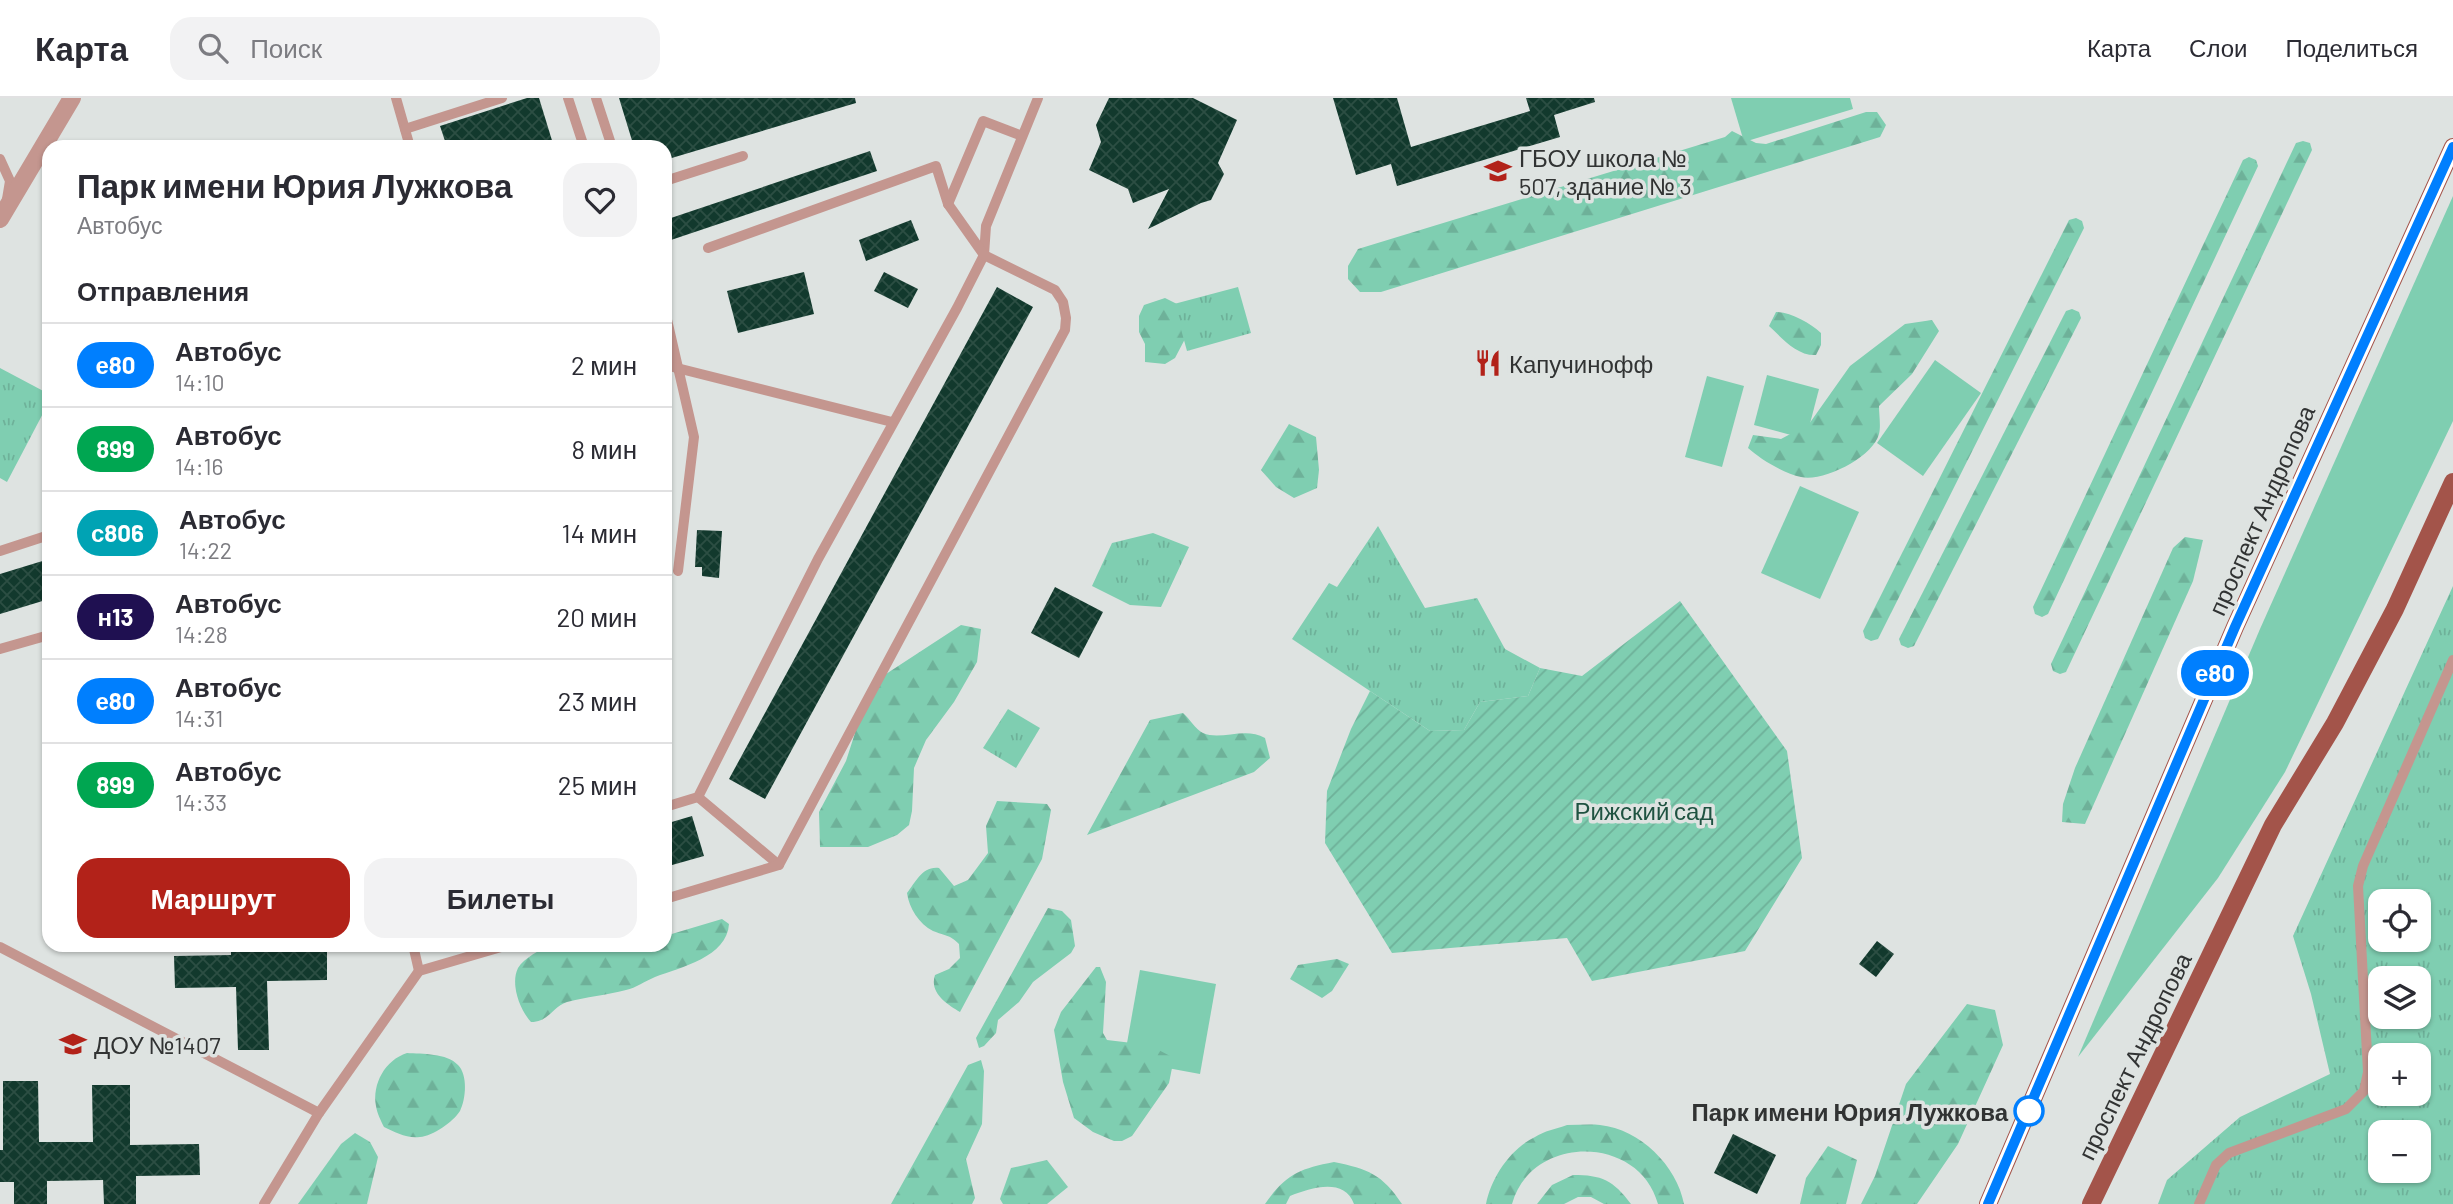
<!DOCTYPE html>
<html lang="ru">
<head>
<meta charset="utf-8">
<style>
  :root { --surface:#fff; --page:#f2f2f3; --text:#2b2b33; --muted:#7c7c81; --line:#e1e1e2; --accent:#b22219 }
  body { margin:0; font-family:Barlow,sans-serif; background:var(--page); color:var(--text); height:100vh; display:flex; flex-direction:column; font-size:26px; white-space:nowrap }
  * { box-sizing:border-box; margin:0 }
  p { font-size:23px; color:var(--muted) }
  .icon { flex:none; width:38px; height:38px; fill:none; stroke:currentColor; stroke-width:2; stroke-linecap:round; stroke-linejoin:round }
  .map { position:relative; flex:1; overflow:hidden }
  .drawer { position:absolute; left:42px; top:42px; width:630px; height:812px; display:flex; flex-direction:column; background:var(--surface); border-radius:21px; box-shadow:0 2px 5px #0004 }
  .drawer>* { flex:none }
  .badge { padding:0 14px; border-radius:23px; font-size:24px; line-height:46px }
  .buttons { position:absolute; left:2368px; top:791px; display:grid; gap:14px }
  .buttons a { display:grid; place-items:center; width:63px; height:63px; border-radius:14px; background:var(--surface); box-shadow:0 2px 5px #0004; font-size:35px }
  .map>.badge { position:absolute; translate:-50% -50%; box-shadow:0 0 0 4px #fff }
  h2 { padding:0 35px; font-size:26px; line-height:63px }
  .round { display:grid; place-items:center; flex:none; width:74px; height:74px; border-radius:21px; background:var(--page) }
  .overview { display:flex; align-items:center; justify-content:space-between; height:119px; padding:0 35px }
  h1 { font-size:33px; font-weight:800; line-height:52px }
  .primary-button { display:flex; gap:14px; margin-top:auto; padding:14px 35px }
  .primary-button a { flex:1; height:80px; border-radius:21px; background:var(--accent); color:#fff; font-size:28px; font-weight:800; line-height:80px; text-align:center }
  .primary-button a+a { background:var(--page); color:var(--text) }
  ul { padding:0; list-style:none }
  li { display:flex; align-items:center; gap:21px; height:84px; padding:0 35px; border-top:2px solid var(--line) }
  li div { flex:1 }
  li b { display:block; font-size:26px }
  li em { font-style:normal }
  li .badge { min-width:77px; font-weight:700; text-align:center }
  header { display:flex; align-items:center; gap:42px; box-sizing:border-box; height:98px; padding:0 35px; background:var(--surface); border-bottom:2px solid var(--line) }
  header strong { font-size:33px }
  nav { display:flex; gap:38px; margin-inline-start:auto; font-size:24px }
  .search { width:490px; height:63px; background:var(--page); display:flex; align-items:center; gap:18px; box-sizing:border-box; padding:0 24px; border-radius:21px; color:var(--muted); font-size:26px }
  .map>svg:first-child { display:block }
  .grass { fill:#7fceb1 }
  .forest { fill:url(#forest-firs) }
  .park { fill:url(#park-tufts); fill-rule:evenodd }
  .garden { fill:url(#garden-furrows) }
  .building { fill:url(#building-cross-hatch) }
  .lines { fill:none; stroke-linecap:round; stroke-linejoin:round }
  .lane { stroke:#c4968f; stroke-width:10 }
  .street { stroke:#c4968f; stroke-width:18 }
  .primary { stroke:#a3544a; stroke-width:18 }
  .line-casing { stroke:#fff; stroke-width:16 }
  .line { stroke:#007ffe; stroke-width:10 }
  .stop-dot { fill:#fff; stroke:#007ffe; stroke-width:3.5 }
  .labels { text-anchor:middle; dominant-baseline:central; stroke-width:7; stroke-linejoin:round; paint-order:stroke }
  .poi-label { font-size:24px; fill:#313333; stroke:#dee3e1; text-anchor:start }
  .street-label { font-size:24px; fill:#313333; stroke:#dee3e1 }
  .park-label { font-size:24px; fill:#1f5241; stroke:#dee3e1 }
  .stop-label { font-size:24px; font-weight:bold; fill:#313333; stroke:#dee3e1; text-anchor:end }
</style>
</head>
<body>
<header>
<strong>Карта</strong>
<div class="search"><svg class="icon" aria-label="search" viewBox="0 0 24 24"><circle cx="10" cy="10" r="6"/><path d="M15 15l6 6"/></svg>Поиск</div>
<nav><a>Карта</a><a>Слои</a><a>Поделиться</a></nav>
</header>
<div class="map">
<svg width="2453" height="1106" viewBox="0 0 2453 1106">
  <defs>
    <pattern id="forest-firs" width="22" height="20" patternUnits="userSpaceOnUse" patternTransform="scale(1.75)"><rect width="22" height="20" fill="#7fceb1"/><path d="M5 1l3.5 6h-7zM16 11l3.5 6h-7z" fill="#6eb199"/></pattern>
    <pattern id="park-tufts" width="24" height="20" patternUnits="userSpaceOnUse" patternTransform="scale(1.75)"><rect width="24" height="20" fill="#7fceb1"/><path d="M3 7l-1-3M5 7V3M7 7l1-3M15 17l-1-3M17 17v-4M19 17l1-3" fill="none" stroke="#6eb199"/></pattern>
    <pattern id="garden-furrows" width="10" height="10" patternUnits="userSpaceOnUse" patternTransform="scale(1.75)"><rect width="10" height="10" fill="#7fceb1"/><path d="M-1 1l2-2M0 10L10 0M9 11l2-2" fill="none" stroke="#6eb199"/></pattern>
    <pattern id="building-cross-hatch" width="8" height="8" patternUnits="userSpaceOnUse" patternTransform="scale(1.75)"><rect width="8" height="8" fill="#12392d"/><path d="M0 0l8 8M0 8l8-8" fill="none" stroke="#2c4e43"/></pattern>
  </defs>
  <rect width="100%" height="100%" fill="#dee3e1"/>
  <!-- grass -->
  <g class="grass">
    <polygon points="1731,0 1850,0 1853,11 1744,44"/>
    <polygon points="2453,98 2453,323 2285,674 2218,780 2078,959 2260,531"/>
    <polygon points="1935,262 1981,295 1923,378 1877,345"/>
    <polygon points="1767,277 1819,291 1806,341 1754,327"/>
    <polygon points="1707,278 1744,288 1722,369 1685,359"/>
    <polygon points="1800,388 1859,414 1820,501 1761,475"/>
    <polygon points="1140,872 1216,886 1200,976 1124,962"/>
  </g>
  <!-- forest -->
  <g class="forest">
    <polygon points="1866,14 1877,14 1886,27 1880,39 1381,194 1360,194 1348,181 1348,168 1358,151 1725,39 1732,33 1756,45 1766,46"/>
    <polygon points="2303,43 2310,45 2312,52 2066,574 2060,576 2053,573 2051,566 2296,45"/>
    <polygon points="2249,59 2256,62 2258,68 2048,516 2042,519 2035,516 2033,509 2243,62"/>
    <polygon points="2076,120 2082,123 2084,130 1878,541 1871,543 1865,540 1863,533 2069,122"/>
    <polygon points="1165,200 1181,208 1186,239 1175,260 1165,266 1145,264 1145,246 1139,234 1139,218 1144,207"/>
    <polygon points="2072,211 2079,214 2081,220 1914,548 1908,550 1901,547 1899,541 2066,213"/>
    <path d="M1776,214C1790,214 1810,225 1821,235V247L1816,257C1797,258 1782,240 1769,228Z"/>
    <path d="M1932,222L1939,233L1912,276L1879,308C1879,316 1881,328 1879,336C1873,359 1824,384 1801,379C1785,376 1760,361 1748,350L1753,337L1781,341L1809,326L1850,268L1905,226Z"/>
    <polygon points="1289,326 1316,339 1319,372 1317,390 1294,400 1276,389 1261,372"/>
    <polygon points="2185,439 2203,442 2193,483 2085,726 2062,724 2063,706 2075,670 2173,450"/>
    <polygon points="961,527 981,531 977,564 954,604 926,642 914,670 912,713 909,727 897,737 868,749 820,749 819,714 846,663 855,635 855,621 886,576"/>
    <path d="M1183,615C1190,621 1195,631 1203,635C1221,643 1245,628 1265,640L1270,660L1254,674L1087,737L1150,622Z"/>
    <path d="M997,703L1047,706L1051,712L1042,761L960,914C947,906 929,895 935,877L949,871L960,860L959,846C949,836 945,838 933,833C919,826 909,810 907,795C916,784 922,768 939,770L954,788L968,782L988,755L986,728Z"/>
    <polygon points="1048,810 1062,813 1071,822 1075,848 1071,855 1033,884 1019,904 998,922 996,935 984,948 979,950 976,940"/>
    <path d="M722,821L729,826C727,859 681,869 655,879C645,883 636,890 626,892C607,897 586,899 567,904C552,909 549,924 531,924C520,912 510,886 518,870C524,860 541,851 551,847H665V838Z"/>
    <polygon points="1337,861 1349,866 1332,893 1322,900 1290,881 1298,867"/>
    <polygon points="1096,869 1100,869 1106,884 1103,935 1107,942 1149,947 1174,960 1169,985 1132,1038 1122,1043 1114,1043 1093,1034 1074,1020 1063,984 1054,932 1061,914"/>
    <polygon points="1967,906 1995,912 2003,947 1958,1046 1917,1106 1861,1106 1875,1078 1906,986"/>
    <path d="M407,955C422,956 447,955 458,967C468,977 466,1001 460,1013C453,1024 433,1038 420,1039C407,1041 395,1034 384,1029C381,1023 377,1015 376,1008C372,986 385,962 407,955Z"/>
    <polygon points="981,962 984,973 982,1026 966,1061 975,1100 972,1106 891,1106 968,967"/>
    <path d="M1567,1027C1578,1027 1590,1026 1600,1027C1640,1031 1677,1068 1684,1106H1658C1639,1036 1531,1036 1512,1106H1486C1491,1080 1510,1051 1535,1039C1544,1033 1556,1031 1567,1027Z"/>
    <polygon points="355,1035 370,1044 378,1059 367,1106 298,1106 341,1046"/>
    <polygon points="1828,1048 1857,1062 1846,1106 1800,1106 1806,1080"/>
    <polygon points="1047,1062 1068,1089 1047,1106 1003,1106 1000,1101 1011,1070"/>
    <path d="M1334,1064C1368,1071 1382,1076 1402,1106H1354C1344,1079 1311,1090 1290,1098L1286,1106H1265C1286,1076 1299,1071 1334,1064Z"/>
    <path d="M1573,1077C1602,1077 1613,1082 1631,1106H1604L1591,1099H1578L1564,1106H1537L1552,1087Z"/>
  </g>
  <!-- park -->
  <g class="park">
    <polygon points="1238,189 1251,235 1187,253 1174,206"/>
    <polygon points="0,270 49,296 49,304 7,384 0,380"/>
    <polygon points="1378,428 1425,510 1477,500 1505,551 1540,570 1528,598 1480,604 1464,632 1430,633 1292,541 1329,485 1337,489"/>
    <polygon points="1153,435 1189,449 1161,509 1130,507 1092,488 1112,445"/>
    <path d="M2453,488V1106H2158L2167,1082L2240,1019L2330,976L2311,896L2293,838ZM2380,803H2418V842H2380ZM2380,880H2418V919H2380ZM2380,957H2418V996H2380ZM2380,1034H2418V1073H2380Z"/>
    <polygon points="1008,611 1040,630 1016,670 983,650"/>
  </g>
  <!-- garden -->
  <polygon class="garden" points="1680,503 1787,653 1802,760 1745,853 1592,883 1567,840 1392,855 1325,745 1327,693 1351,631 1370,593 1430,633 1464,632 1480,604 1528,598 1540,570 1582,578"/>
  <!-- building -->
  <g class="building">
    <polygon points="527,0 539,0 554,49 447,49 440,28"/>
    <polygon points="619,0 855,0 856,5 665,62 665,49 634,49"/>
    <polygon points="1109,0 1193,0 1237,22 1218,65 1224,76 1211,102 1201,105 1148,131 1169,91 1133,105 1128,91 1089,72 1101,44 1096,27"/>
    <polygon points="1333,0 1397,0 1411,49 1530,13 1526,0 1594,0 1595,4 1554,17 1560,39 1397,88 1391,66 1356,77"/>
    <polygon points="870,53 877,73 671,142 665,122"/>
    <polygon points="911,122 919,142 866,163 859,142"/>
    <polygon points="804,174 814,216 738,235 727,193"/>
    <polygon points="884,174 918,191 908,210 874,193"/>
    <polygon points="997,189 1033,209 765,701 729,681"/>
    <polygon points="697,432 722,433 719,480 702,478 702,469 695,469"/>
    <polygon points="49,461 49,501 0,516 0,476"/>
    <polygon points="1055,489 1103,514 1079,560 1031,535"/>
    <polygon points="692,718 704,758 665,769 665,726"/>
    <polygon points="1877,843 1894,856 1876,879 1859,866"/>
    <polygon points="231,847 327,847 327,882 267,883 269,952 238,952 236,889 175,890 174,858 231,857"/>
    <polygon points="3,983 38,983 39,1044 93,1044 92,987 130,987 130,1047 199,1046 200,1077 136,1078 136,1106 104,1106 103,1082 47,1083 47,1106 14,1106 14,1084 0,1084 0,1052 3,1052"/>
    <polygon points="1733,1036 1776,1057 1757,1096 1714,1075"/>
  </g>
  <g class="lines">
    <!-- lane -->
    <g class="lane">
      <polyline points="396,0 410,49"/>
      <polyline points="568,0 584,49"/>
      <polyline points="596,0 612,49"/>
      <polyline points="405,31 502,0"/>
      <polyline points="0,61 10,83 7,101"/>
      <polyline points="665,83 743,58"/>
      <polyline points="948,106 983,23 1022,38"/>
      <polyline points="665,213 694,339 678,473"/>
      <polyline points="665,267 892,324"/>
      <polyline points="0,453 49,437"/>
      <polyline points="0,551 49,537"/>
      <polyline points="698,699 779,767"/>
      <polyline points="665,709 698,699 818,461 957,210 984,157 986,128 1038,0"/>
      <polyline points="665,801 779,767 1065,232 1066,220 1063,204 1055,192 984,157 948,106 936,68 708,150"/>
      <polyline points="413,847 419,873"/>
      <polyline points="0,849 319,1015"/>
      <polyline points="264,1106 319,1015 419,873 508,847"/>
      <polyline points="2199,1106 2216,1067 2229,1055 2346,1011 2364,993 2368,974 2358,788 2363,768 2453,562"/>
    </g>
    <!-- street -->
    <polyline class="street" points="0,121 72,0"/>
    <!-- primary -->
    <g class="primary">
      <polyline points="1988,1106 2235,529 2453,49"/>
      <polyline points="2091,1106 2273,727 2335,625 2395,511 2453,384"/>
    </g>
  </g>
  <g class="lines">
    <defs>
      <polyline id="line" points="1988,1106 2235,529 2453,49"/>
    </defs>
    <!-- line casing -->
    <use href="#line" class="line-casing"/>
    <!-- line -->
    <use href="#line" class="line"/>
  </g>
  <!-- icons -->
  <defs>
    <symbol id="school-bare" viewBox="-9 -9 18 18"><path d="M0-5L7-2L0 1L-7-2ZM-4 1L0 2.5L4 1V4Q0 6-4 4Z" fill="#b22219" stroke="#dee3e1" stroke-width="2.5" paint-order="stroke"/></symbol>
    <symbol id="restaurant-bare" viewBox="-9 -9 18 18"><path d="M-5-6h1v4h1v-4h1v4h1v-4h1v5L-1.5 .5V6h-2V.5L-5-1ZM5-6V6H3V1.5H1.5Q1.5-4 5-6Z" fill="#b22219" stroke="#dee3e1" stroke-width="2.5" paint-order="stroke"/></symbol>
  </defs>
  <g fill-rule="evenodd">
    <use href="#school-bare" x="1479" y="54" width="38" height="38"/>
    <use href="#restaurant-bare" x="1469" y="246" width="38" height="38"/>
    <use href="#school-bare" x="54" y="927" width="38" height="38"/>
  </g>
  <!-- markers -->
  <circle class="stop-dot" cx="2029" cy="1013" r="14"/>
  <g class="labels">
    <!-- poi labels -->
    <g class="poi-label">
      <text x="1519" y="59">ГБОУ школа №<tspan x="1519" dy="28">507, здание № 3</tspan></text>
      <text x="1509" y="265">Капучинофф</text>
      <text x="94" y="946">ДОУ №1407</text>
    </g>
    <!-- street labels -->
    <g class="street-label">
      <text transform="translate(2261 412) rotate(-66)">проспект Андропова</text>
      <text transform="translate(2134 958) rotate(-64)">проспект Андропова</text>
    </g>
    <!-- park labels -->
    <g class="park-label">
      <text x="1644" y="712">Рижский сад</text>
    </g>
    <!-- stop labels -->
    <g class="stop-label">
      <text x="2008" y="1013">Парк имени Юрия Лужкова</text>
    </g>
  </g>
</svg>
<div class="buttons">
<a><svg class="icon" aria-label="locate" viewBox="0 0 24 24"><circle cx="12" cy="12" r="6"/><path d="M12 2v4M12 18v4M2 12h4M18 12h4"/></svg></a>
<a><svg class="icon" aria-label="layers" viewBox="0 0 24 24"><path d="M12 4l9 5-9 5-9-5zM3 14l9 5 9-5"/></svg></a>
<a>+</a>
<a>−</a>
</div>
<b class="badge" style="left:2215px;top:575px;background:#007ffe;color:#fff">е80</b>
<section class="drawer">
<div class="overview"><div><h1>Парк имени Юрия Лужкова</h1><p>Автобус</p></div><a class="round"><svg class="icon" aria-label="heart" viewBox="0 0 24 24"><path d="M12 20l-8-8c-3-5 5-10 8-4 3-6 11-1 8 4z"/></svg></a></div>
<h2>Отправления</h2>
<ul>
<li><span class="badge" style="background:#007ffe;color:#fff">е80</span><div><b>Автобус</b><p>14:10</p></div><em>2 мин</em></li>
<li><span class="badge" style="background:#00a651;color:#fff">899</span><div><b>Автобус</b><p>14:16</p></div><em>8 мин</em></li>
<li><span class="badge" style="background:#00a3b4;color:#fff">с806</span><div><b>Автобус</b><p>14:22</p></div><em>14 мин</em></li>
<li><span class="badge" style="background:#1f1051;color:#fff">н13</span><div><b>Автобус</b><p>14:28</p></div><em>20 мин</em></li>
<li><span class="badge" style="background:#007ffe;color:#fff">е80</span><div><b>Автобус</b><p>14:31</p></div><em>23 мин</em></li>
<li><span class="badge" style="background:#00a651;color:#fff">899</span><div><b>Автобус</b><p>14:33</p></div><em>25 мин</em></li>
</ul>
<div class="primary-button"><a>Маршрут</a><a>Билеты</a></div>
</section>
</div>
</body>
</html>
